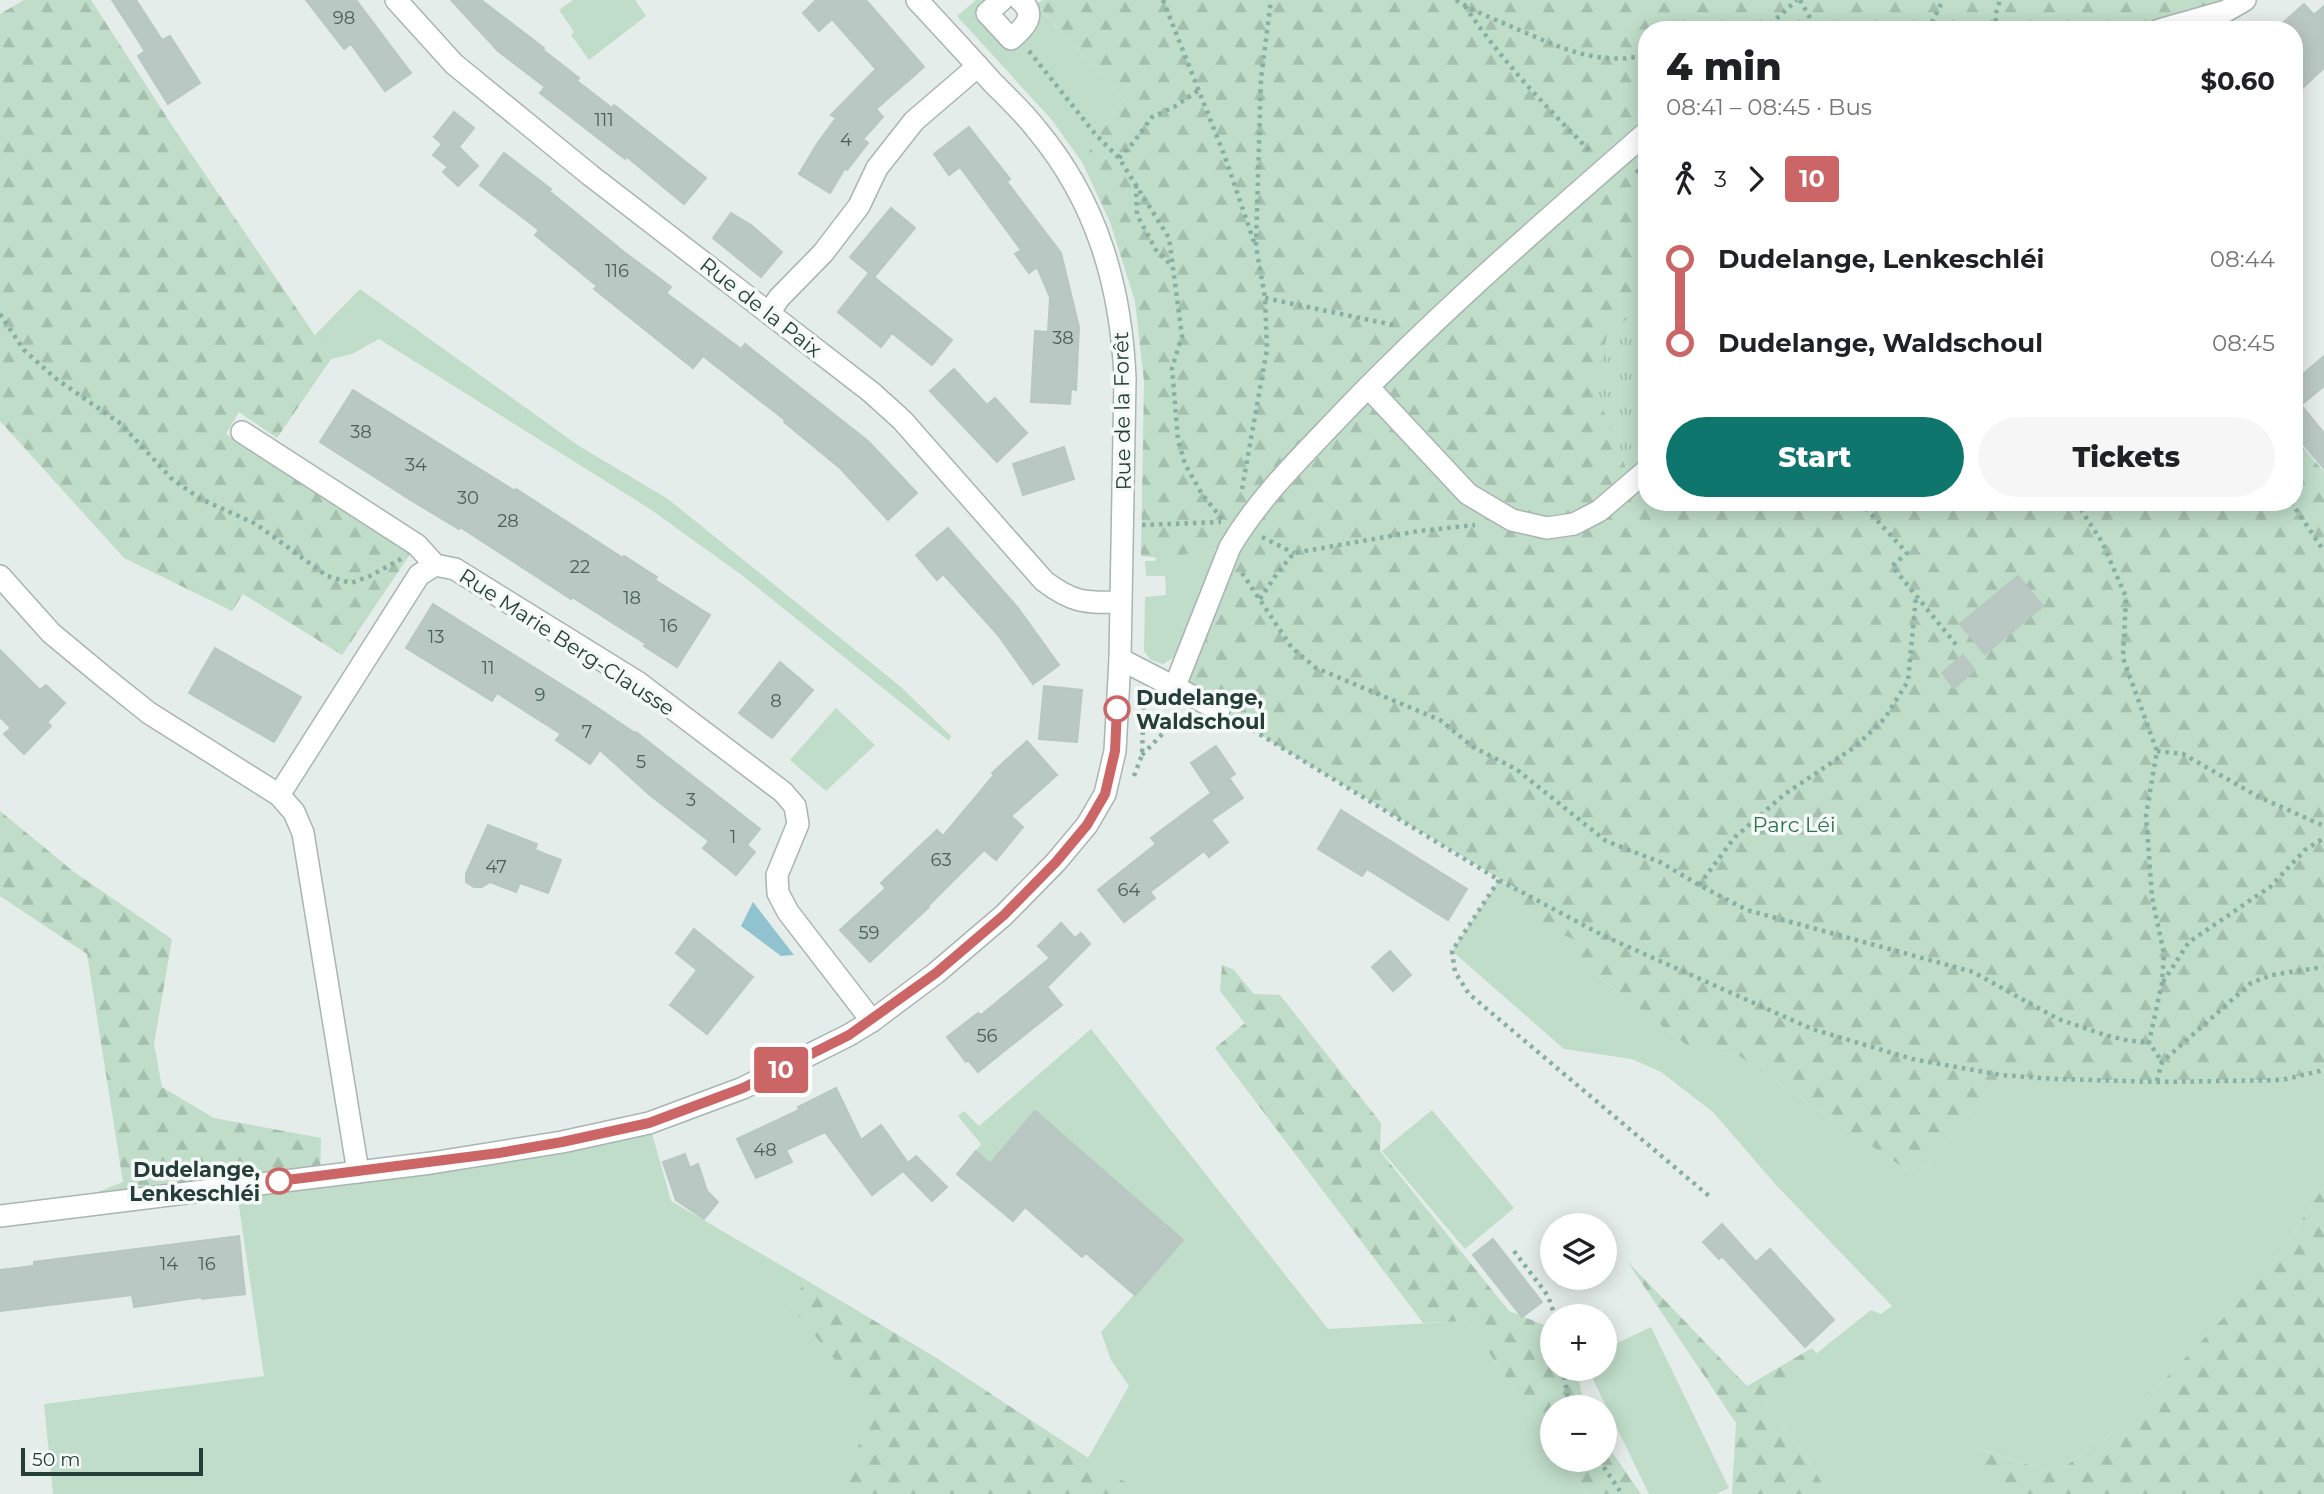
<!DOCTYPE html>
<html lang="en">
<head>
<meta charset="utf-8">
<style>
  :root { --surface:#fff; --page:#f6f6f6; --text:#202124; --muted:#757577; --accent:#0f766e }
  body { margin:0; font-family:Montserrat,sans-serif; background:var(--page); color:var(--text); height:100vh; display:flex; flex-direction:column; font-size:26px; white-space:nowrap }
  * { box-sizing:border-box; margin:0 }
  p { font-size:23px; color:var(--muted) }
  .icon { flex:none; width:38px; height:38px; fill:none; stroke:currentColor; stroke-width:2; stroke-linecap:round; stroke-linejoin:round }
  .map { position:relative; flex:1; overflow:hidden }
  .sheet { position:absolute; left:1638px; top:21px; width:665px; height:490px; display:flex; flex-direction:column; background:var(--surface); border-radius:28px; box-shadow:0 4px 18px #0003 }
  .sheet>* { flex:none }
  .badge { padding:0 14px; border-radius:5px; font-size:24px; line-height:46px }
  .controls { position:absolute; left:1540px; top:1213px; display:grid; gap:14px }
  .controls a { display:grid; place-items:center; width:77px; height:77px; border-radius:50%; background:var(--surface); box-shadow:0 4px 18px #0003; font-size:35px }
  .scale { position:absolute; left:21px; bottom:18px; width:182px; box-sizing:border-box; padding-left:7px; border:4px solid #253e38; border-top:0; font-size:19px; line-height:24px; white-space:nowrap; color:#253e38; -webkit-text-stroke:5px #f5faf8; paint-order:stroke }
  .map>.badge { position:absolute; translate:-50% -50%; box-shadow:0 0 0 4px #fff }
  .legs { display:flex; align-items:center; gap:10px; height:77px; padding:0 28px; font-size:23px }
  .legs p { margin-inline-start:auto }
  .summary { display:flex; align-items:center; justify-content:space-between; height:119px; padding:0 28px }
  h1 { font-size:38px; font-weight:800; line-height:52px }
  .cta { display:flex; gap:14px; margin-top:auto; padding:14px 28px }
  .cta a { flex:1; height:80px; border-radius:42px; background:var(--accent); color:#fff; font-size:28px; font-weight:800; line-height:80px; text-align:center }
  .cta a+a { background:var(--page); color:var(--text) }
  ul { padding:0 28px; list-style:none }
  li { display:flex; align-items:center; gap:24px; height:84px; font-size:26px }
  li i { display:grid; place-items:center; width:10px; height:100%; margin:0 9px; background:currentColor }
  li i::after { content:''; width:18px; height:18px; margin:-9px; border:5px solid; border-radius:50%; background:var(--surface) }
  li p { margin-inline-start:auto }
  li:first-child i { background:linear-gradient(#0000 50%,currentColor 0) }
  li:last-child i { background:linear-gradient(currentColor 50%,#0000 0) }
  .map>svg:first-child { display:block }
  .green { fill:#bfddc8 }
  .forest { fill:url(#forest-firs) }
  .park { fill:url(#park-tufts) }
  .water { fill:#90c3cf }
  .building { fill:#bac8c3; stroke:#b7c7c1; stroke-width:2 }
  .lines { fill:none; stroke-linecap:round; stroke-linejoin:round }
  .minor-casing { stroke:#a8b5b1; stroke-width:24 }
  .path { stroke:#87afa4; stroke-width:4.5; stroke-dasharray:3.5 5; stroke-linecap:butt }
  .minor { stroke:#fff; stroke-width:21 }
  .line-1-casing { stroke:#fff; stroke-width:16 }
  .line-1 { stroke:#c66; stroke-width:10 }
  .stop-1-dot { fill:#fff; stroke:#c66; stroke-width:3.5 }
  .labels { text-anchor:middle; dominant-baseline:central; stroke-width:7; stroke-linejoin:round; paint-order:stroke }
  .number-label { font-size:18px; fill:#4a605b }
  .street-label { font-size:21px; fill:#253e38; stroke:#f5faf8 }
  .stop-label { font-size:21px; font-weight:bold; fill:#253e38; stroke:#f5faf8; text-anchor:start }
  .park-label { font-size:21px; fill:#31734c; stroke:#f5faf8 }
</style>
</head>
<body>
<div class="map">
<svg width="2324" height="1494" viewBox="0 0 2324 1494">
  <defs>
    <pattern id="forest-firs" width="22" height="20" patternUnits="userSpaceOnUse" patternTransform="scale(1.75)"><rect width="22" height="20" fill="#bfddc8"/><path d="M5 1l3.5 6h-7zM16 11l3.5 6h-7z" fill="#a4bfad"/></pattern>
    <pattern id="park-tufts" width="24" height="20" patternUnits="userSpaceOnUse" patternTransform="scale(1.75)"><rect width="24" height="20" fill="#bfddc8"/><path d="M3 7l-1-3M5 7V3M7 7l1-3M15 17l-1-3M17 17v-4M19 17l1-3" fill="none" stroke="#a4bfad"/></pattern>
  </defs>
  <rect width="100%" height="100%" fill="#e5edea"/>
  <!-- green -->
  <g class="green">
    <polygon points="573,0 635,0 646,16 589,60 571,35 574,32 559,10"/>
    <polygon points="976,0 1002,0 987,14 1011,39 1032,0 1123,99 1082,162 1051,119 957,16"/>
    <polygon points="360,289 579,446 668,499 901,687 951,736 949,741 743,576 650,509 379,339 352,354 331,359 315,335"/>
    <polygon points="1220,549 1175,657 1163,664 1151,660 1144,651 1145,597 1166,595 1165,576 1146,576 1145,561 1155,561 1156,557"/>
    <polygon points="836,708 875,745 826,791 790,760"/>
    <polygon points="1499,880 1515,888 1517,916 1591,946 1572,956 1694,1051 1736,1054 1917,1177 2001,1075 2055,1079 2157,1082 2282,1080 2324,1070 2324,1186 2270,1269 2116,1430 2056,1473 1973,1447 2003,1494 1829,1494 1802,1451 1765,1404 1821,1359 1817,1353 1871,1310 1881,1314 1892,1306 1776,1185 1713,1112 1661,1072 1632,1059 1564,1049 1452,951"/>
    <polygon points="1091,1029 1328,1329 1467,1321 1552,1444 1552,1460 1563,1460 1587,1494 1143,1494 1088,1458 1129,1386 1111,1360 1101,1332 1182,1240 1036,1112 990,1164 976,1151 981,1144 958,1116 964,1111 979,1126"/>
    <polygon points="1432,1110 1514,1208 1465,1249 1382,1151"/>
    <polygon points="649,1123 671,1201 806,1280 790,1306 1012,1494 53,1494 44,1404 264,1376 236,1186"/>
    <polygon points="1651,1327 1729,1488 1716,1494 1649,1494 1588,1369 1605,1368 1605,1349"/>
  </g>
  <!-- forest -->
  <g class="forest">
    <polygon points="24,0 91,0 175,130 331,359 277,438 239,412 226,434 411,553 342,655 243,594 232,611 124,558 0,421 0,14"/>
    <polygon points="1043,0 2245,0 2159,30 1647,30 1647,502 2294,502 2294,437 2324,472 2324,1070 2282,1080 2157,1082 2055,1079 2001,1075 1917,1177 1736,1054 1694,1051 1572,956 1590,946 1517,916 1509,899 1515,888 1219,710 1175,686 1229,547 1163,558 1141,556 1144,381 1135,301 1110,222 1082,162 1123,99 1036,4"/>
    <polygon points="0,811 74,872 172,939 154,1044 162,1087 214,1118 321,1138 320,1177 54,1209 123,1182 87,954 0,896"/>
    <polygon points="1222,965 1233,969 1254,994 1280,995 1381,1123 1380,1151 1509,1311 1552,1328 1552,1368 1577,1369 1584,1407 1552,1407 1552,1444 1467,1321 1423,1323 1215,1048 1245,1023 1220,991"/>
    <polygon points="2324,1186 2324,1494 2003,1494 1972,1447 2056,1473 2116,1430 2270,1269"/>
    <polygon points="1627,1261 1747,1386 1812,1348 1822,1359 1765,1404 1802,1451 1829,1494 1732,1494 1736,1423"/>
    <polygon points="806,1280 935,1357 1143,1494 846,1494 854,1454 877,1410 790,1306"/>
    <polygon points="1605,1442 1641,1494 1587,1494 1563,1460 1605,1460"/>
  </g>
  <!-- park -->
  <polygon class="park" points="1647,303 1647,486 1632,484 1595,389 1607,335"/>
  <!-- water -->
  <polygon class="water" points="753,902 794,955 781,956 741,926"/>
  <!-- building -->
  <g class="building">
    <polygon points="112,0 136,0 162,40 170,36 200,83 168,104 138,56 145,51"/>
    <polygon points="306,0 356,0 411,73 385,91 351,44 344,49"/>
    <polygon points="451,0 481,0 544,48 543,50 579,78 577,81 612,108 614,105 706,178 684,204 627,157 625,159 540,93 545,87 498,51"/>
    <polygon points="816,0 866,0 924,67 876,109 883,117 863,139 868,143 847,170 845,168 830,193 799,174 817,144 836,118 831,115 876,69 832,19 819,31 803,13"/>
    <polygon points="2304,4 2314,15 2324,6 2324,68 2294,96 2294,30 2275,30"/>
    <polygon points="454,112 474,128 459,147 478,166 458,186 443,172 448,167 433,155 442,144 434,137"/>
    <polygon points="969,127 1010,179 1007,182 1061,253 1079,327 1076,390 1071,389 1070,404 1031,402 1035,331 1048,332 1050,297 1037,267 1029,273 1015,254 1021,250 960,167 949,175 934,154"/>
    <polygon points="504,153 551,189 549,191 624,252 671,287 666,293 741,349 745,344 868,441 917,493 888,520 840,468 784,422 785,420 703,356 693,368 594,289 597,286 535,235 539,230 480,185"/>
    <polygon points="891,208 915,228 874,277 952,340 932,365 892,333 881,347 838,312 869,273 874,277 850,257"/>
    <polygon points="731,213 751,225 782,252 761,277 713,238"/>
    <polygon points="2324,356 2324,386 2301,405 2324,433 2324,469 2294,433 2294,382"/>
    <polygon points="954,369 987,405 995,398 1027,433 997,462 930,391"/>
    <polygon points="353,390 515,491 516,489 623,558 624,556 657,577 655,580 710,615 677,667 644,646 646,644 572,597 571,599 460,527 459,529 409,499 320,442"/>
    <polygon points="1064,447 1074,479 1023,495 1013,464"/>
    <polygon points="948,528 1018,608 1059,665 1033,684 998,635 943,574 937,580 916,555"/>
    <polygon points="2018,576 2043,606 1985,654 1960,624"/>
    <polygon points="433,604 586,700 635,733 636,732 760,829 747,845 755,852 736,875 703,848 709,841 651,796 600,750 590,764 556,740 561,734 497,693 492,701 406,648"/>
    <polygon points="215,648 301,697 274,742 189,693"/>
    <polygon points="0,650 40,690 46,685 65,703 47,722 51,726 24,754 4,734 11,728 0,717"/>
    <polygon points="1963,655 1975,670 1954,688 1942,673"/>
    <polygon points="780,662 813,690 772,738 739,713"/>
    <polygon points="1044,686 1082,690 1077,742 1039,739"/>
    <polygon points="1027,741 1057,775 1011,816 1023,827 996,860 984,850 928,906 929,907 870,962 840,930 886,888 881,883 937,830 943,836 994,775 992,773"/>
    <polygon points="1216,746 1235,774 1229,778 1243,798 1211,820 1228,842 1209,857 1204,851 1150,892 1155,898 1124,922 1098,890 1156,844 1151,838 1211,793 1191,763"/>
    <polygon points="1341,810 1467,889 1448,920 1367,869 1362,876 1318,849"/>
    <polygon points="488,825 537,844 535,850 561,860 548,893 520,883 516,892 490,882 482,887 474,887 466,882 466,874"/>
    <polygon points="1061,923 1075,938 1081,933 1090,944 1047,987 1062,1005 978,1072 968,1060 966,1062 947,1037 978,1013 981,1015 1050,958 1038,946"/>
    <polygon points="694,929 753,977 707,1034 670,1005 697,970 676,953"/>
    <polygon points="1390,951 1411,975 1393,991 1372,967"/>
    <polygon points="836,1088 861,1140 881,1125 908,1163 916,1156 947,1187 932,1201 903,1171 872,1195 825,1132 786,1150 792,1162 756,1178 737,1139 799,1110 798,1107"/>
    <polygon points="1035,1111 1183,1240 1135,1295 1086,1253 1082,1257 1025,1207 1013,1221 957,1174 976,1151 990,1164"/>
    <polygon points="685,1154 690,1168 698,1164 707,1191 718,1202 704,1219 676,1200 663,1162"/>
    <polygon points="1722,1224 1756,1262 1770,1249 1834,1320 1805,1347 1722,1256 1719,1259 1703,1242"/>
    <polygon points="239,1236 245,1294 202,1299 202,1297 134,1307 132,1295 0,1311 0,1270 34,1266 34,1262"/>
    <polygon points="1493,1239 1542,1302 1522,1317 1473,1255"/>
  </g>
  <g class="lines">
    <defs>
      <g id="minor">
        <path d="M396,0L454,64L590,175L871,392L902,420L1044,581C1073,603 1085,603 1120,602"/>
        <path d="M1002,0L987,13L1011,39C1024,28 1038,15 1020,0"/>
        <polyline points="2159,30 2226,11 2245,0"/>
        <polyline points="769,313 779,298 823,253 859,206 877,168 914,121 978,66"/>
        <polyline points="1368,387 1468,494 1512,520 1547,528 1574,524 1599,511 1647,470"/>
        <polyline points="242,432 417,545 435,565"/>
        <polyline points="0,576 51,633 104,677 149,713 279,795 294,812 303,833 358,1172"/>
        <polyline points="1120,659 1219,710"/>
        <path d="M1175,686L1230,547C1259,498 1300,458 1339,417C1435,316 1542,224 1647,132"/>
        <polyline points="279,795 419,575 435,565 455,569 639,683 783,792 795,806 798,824 777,875 778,893 788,912 872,1021"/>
        <path d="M0,1216L431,1163L562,1142L649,1123L743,1088L849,1035L872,1021L936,973L1004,915L1056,862L1087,825L1105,794L1115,751L1120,659L1125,378C1121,286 1097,202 1037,130C1024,113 1008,98 993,83C968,55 942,27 917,0"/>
      </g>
    </defs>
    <!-- minor casing -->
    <use href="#minor" class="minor-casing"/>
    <!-- path -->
    <g class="path">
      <polyline points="1163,0 1225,157 1254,242"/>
      <path d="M1456,0C1473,11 1492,18 1510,26C1553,44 1599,69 1647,54"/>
      <polyline points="1800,0 1817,30"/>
      <path d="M1465,6C1500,59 1546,107 1591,152"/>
      <polyline points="1724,30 1732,27 1769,25"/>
      <polyline points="1764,30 1797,0"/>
      <polyline points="1928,30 1943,0"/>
      <polyline points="1997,30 1995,16 2000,0"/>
      <polyline points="1029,51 1096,135 1119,158 1169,238 1182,336 1172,368 1178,440 1185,464 1202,494 1222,519"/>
      <polyline points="1119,158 1133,143 1152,117 1174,107 1199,90"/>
      <polyline points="1636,170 1647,179"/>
      <polyline points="1136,185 1137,215 1156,250 1172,266"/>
      <polyline points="1642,198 1647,199"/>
      <polyline points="1265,298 1398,326"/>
      <polyline points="0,314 24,350 55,378 121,424 171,478 199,498 256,524 327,576 351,583 370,576 401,559"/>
      <polyline points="1242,489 1267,349 1265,298 1256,246 1261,78 1271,0"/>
      <polyline points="1860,502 1907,553 1892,566 1958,647"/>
      <polyline points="2076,502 2102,542 2126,597 2123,658 2157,751 2146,815 2152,897 2164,954 2162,983 2149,1042 2162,1062"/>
      <polyline points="2291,502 2324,551"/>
      <polyline points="1142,525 1221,522"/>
      <polyline points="1262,537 1294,553"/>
      <polyline points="1242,573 1292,648 1316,668 1440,720 1473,747 1516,769 1606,841 1660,862 1699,885 1747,910 1973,972 2058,1019 2105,1035 2130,1041 2149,1042"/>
      <polyline points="1260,599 1278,572 1294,553 1419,531 1475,525"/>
      <polyline points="1238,721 1499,880 1604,936 1812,1029 1912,1059 2001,1075 2055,1079 2157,1082 2282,1080 2324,1070"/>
      <polyline points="2157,751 2183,754 2259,797 2324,826"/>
      <polyline points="1142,755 1172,724 1190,719"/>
      <polyline points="1134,776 1142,755 1144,695"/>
      <polyline points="1499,880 1452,951 1455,972 1469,994 1709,1196"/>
      <polyline points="1699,885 1735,837 1785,794 1856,746 1885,718 1908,681 1916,596"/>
      <polyline points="2163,982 2189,942 2270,887 2305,850 2324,838"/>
      <polyline points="2157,1081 2162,1062 2251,983 2272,975 2323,967"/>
      <polyline points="1514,1251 1548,1296 1555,1316"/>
      <polyline points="1563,1368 1569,1407"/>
      <polyline points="1599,1460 1622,1494"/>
    </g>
    <!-- minor -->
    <use href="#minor" class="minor"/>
  </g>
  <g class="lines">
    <defs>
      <polyline id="line-1" points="279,1181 499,1153 562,1142 649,1123 743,1088 849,1035 936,973 1004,915 1056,862 1087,825 1105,794 1115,751 1117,709"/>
    </defs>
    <!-- line-1 casing -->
    <use href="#line-1" class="line-1-casing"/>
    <!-- line-1 -->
    <use href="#line-1" class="line-1"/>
  </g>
  <!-- markers -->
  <g class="stop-1-dot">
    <circle cx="1117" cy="709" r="12"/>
    <circle cx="279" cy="1181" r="12"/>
  </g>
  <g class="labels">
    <!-- number labels -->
    <g class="number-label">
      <text x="344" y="18">98</text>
      <text x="604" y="120">111</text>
      <text x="846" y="140">4</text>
      <text x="617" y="271">116</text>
      <text x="1063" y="338">38</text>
      <text x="361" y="432">38</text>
      <text x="416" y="465">34</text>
      <text x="468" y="498">30</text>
      <text x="508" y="521">28</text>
      <text x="580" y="567">22</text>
      <text x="632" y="598">18</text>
      <text x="669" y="626">16</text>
      <text x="436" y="637">13</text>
      <text x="488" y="668">11</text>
      <text x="540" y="695">9</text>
      <text x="776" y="701">8</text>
      <text x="587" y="732">7</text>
      <text x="641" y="762">5</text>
      <text x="691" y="800">3</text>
      <text x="733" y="837">1</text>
      <text x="941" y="860">63</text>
      <text x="496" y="867">47</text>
      <text x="1129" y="890">64</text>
      <text x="869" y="933">59</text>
      <text x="987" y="1036">56</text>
      <text x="765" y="1150">48</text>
      <text x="169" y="1264">14</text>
      <text x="207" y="1264">16</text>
    </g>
    <!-- street labels -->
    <g class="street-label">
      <text transform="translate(761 307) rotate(38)">Rue de la Paix</text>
      <text transform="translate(1122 411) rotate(-91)">Rue de la Forêt</text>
      <text transform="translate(567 642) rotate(33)">Rue Marie Berg-Clausse</text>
    </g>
    <!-- stop labels -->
    <g class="stop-label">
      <text x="1136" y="697">Dudelange,<tspan x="1136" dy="24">Waldschoul</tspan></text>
      <text x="260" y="1169" text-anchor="end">Dudelange,<tspan x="260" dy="24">Lenkeschléi</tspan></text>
    </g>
    <!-- park labels -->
    <g class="park-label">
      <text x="1794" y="824">Parc Léi</text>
    </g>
  </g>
</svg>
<div class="controls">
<a><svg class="icon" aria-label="layers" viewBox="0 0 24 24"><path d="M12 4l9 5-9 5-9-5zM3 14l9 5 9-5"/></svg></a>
<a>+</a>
<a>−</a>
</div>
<div class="scale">50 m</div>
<b class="badge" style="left:781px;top:1070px;background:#c66;color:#fff">10</b>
<section class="sheet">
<div class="summary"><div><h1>4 min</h1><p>08:41 – 08:45 · Bus</p></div><b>$0.60</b></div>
<div class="legs"><svg class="icon" aria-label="walk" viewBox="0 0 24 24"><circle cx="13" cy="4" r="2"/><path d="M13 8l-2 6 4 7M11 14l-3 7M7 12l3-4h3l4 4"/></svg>3<svg class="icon" aria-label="forward" viewBox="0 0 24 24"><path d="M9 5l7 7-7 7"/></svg><b class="badge" style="background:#c66;color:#fff">10</b></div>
<ul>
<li><i style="color:#c66"></i><b>Dudelange, Lenkeschléi</b><p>08:44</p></li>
<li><i style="color:#c66"></i><b>Dudelange, Waldschoul</b><p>08:45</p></li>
</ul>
<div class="cta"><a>Start</a><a>Tickets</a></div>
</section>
</div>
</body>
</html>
